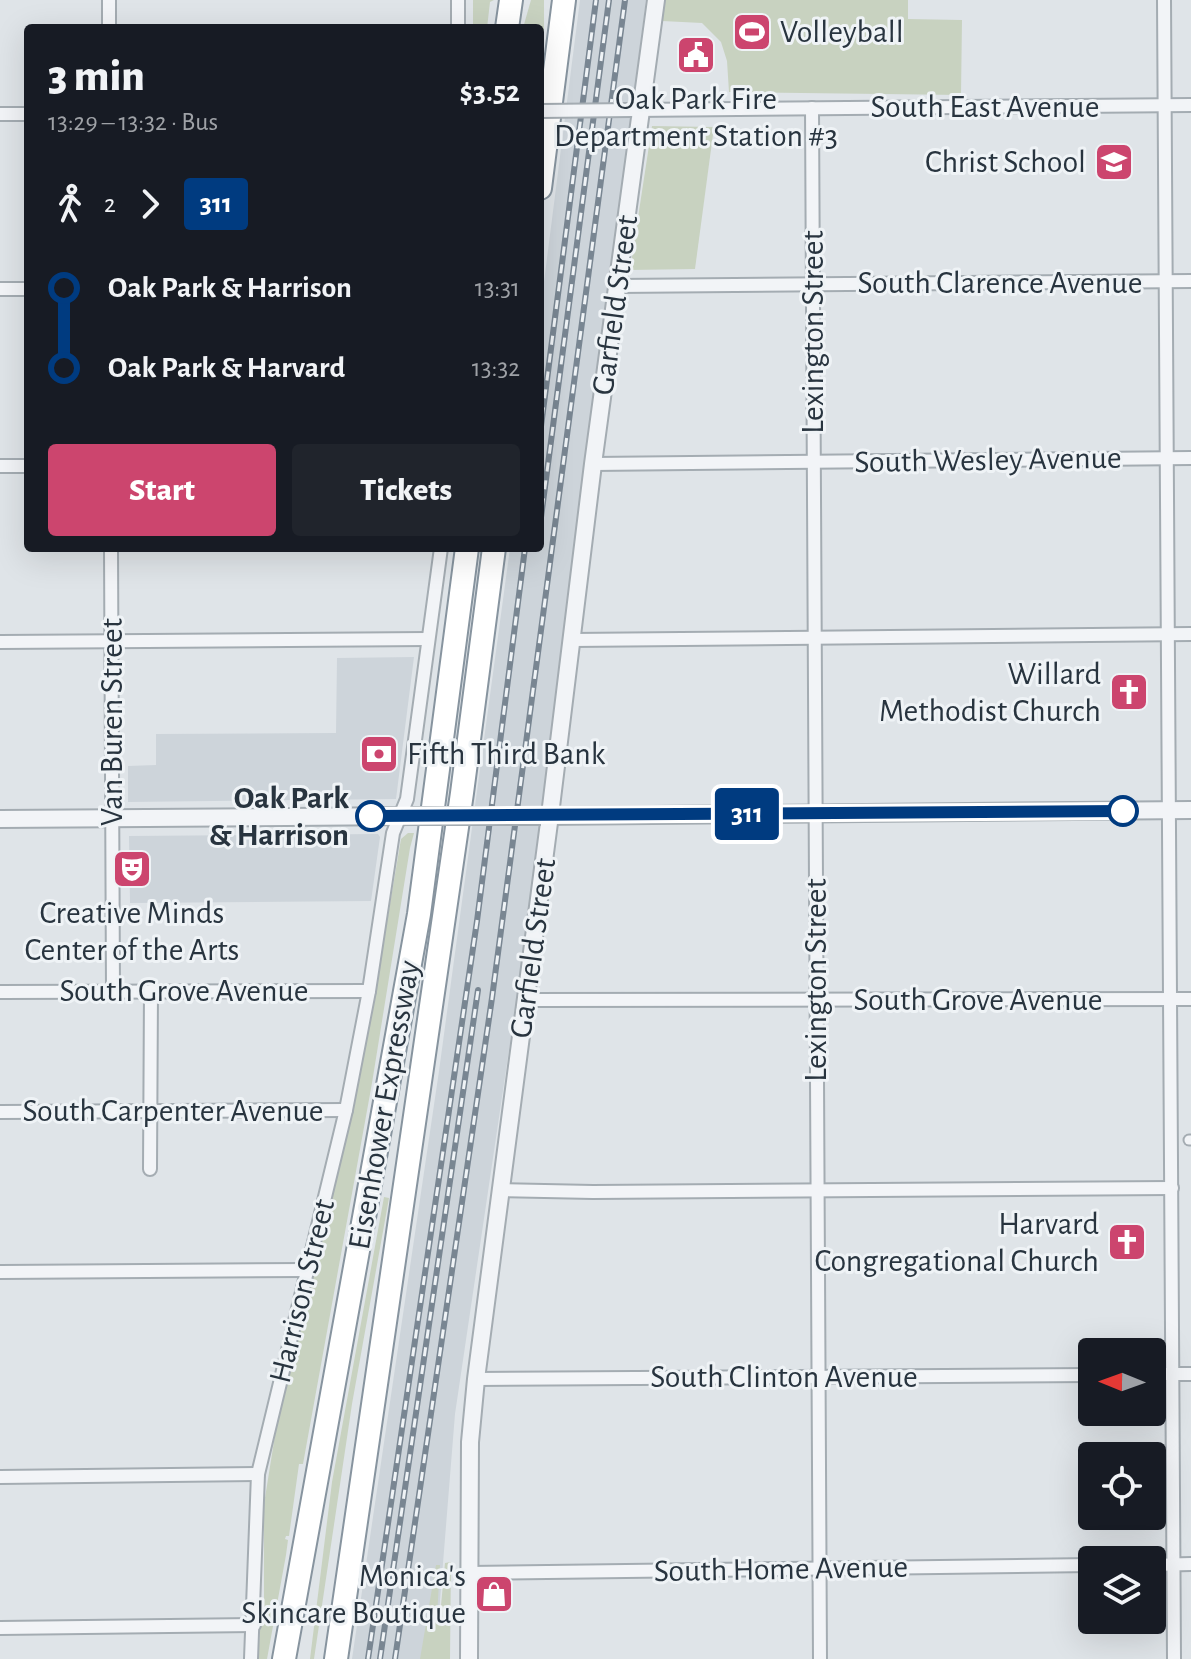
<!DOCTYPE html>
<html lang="en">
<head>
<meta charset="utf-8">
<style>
  :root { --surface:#171b24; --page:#20242c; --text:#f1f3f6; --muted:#9ea1a6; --accent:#cc456e }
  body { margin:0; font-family:"Alegreya Sans",sans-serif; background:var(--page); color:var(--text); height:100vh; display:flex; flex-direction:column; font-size:30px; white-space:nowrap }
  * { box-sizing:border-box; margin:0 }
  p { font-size:26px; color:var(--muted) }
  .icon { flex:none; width:44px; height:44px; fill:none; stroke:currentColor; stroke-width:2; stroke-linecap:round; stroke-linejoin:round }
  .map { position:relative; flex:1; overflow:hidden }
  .sheet { position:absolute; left:24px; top:24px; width:520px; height:528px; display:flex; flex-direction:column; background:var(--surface); border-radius:8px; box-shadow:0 8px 32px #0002 }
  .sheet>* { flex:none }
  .badge { padding:0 16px; border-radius:6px; font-size:28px; line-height:52px }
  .needle { width:52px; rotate:271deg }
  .tools { position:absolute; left:1078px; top:1338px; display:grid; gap:16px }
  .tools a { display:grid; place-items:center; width:88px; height:88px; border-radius:8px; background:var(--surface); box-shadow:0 8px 32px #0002; font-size:40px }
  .map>.badge { position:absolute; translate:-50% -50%; box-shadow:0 0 0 4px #fff }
  .legs { display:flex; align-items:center; gap:12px; height:88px; padding:0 24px; font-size:26px }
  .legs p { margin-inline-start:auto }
  .head { display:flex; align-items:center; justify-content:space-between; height:136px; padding:0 24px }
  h1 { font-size:44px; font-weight:800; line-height:60px }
  .cta { display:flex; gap:16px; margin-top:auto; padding:16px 24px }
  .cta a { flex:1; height:92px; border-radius:8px; background:var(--accent); color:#fff; font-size:32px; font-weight:800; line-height:92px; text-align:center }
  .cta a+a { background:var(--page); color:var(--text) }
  ul { padding:0 24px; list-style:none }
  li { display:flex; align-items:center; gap:28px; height:80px; font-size:30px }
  li i { display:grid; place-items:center; width:12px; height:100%; margin:0 10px; background:currentColor }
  li i::after { content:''; width:20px; height:20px; margin:-10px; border:6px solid; border-radius:50%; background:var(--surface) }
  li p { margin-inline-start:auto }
  li:first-child i { background:linear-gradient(#0000 50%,currentColor 0) }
  li:last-child i { background:linear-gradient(currentColor 50%,#0000 0) }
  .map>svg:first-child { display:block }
  .built { fill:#cdd4da }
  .green { fill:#c8d2c0 }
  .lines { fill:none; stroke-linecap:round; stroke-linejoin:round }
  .pedestrian-casing { stroke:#a4acb2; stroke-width:13 }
  .minor-casing { stroke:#a4acb2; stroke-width:16 }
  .tertiary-casing { stroke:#a4acb2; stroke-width:20 }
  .motorway-casing { stroke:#87949f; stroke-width:26 }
  .pedestrian { stroke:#f2f4f7; stroke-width:9 }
  .minor { stroke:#f2f4f7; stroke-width:12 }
  .tertiary { stroke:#f2f4f7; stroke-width:16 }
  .motorway { stroke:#fff; stroke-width:22 }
  .rail-casing { stroke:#798692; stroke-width:6 }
  .rail { stroke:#eff3f6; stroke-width:3; stroke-dasharray:9; stroke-linecap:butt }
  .minor-bridge-casing { stroke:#a4acb2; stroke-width:16; stroke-linecap:butt }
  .tertiary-bridge-casing { stroke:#a4acb2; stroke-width:20; stroke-linecap:butt }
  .minor-bridge { stroke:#f2f4f7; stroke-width:12 }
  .tertiary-bridge { stroke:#f2f4f7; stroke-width:16 }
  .line-1-casing { stroke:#fff; stroke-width:18 }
  .line-1 { stroke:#003b80; stroke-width:12 }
  .stop-1-dot { fill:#fff; stroke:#003b80; stroke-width:4 }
  .labels { text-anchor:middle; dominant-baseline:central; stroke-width:6; stroke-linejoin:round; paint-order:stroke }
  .poi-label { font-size:32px; fill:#28343f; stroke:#eff3f6; text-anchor:end }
  .street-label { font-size:32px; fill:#28343f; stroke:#eff3f6 }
  .stop-label { font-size:32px; font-weight:bold; fill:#28343f; stroke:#eff3f6; text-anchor:end }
</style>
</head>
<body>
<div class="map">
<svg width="1191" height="1659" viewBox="0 0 1191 1659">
  <rect width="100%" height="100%" fill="#dfe4e8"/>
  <!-- built -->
  <g class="built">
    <polygon points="580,0 646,0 524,949 455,1414 439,1613 433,1659 352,1659 439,1071 510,548 540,548 540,313"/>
    <polygon points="414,657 396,799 128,802 128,766 156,765 156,734 336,733 337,658"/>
    <polygon points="378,834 380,837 371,901 130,903 129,836"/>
  </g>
  <!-- green -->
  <g class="green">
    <polygon points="473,0 494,0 490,2 487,28 473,28"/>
    <polygon points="531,0 544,0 544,53 540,81 540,28 523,28"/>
    <polygon points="664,0 908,0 908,19 962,20 961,95 729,92 727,61 721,42 702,23 662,21"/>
    <polygon points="652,126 714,127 695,269 630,270"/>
    <polygon points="408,833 414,833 410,848 372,1083 303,1464 299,1464 289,1536 286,1536 285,1539 288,1540 286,1555 267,1659 258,1659 261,1615 264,1614 264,1504 276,1429 370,1022 401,839"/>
    <polygon points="384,1197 389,1198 352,1404 314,1659 310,1659 332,1482"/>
    <polygon points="451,1562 450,1659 420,1659 436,1565 440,1565 437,1616 440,1616 445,1563"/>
  </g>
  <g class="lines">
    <defs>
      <polyline id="pedestrian" points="1189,1140 1191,1140"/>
      <g id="minor">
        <polyline points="109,0 109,28"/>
        <polyline points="458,0 458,28"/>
        <polyline points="1164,0 1174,1659"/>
        <polyline points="812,108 820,1659"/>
        <polyline points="634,110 1191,105"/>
        <polyline points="0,114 28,114"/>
        <polyline points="617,286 1191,281"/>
        <polyline points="0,289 28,289"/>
        <polyline points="593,464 1191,458"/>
        <polyline points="0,466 28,466"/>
        <polyline points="111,548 113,991"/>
        <polyline points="572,640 1191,634"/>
        <polyline points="0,642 428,639"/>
        <polyline points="0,992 369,991"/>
        <polyline points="526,1000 1191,999"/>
        <polyline points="0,1112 346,1110"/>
        <polyline points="150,1169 151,991"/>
        <polyline points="501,1190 593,1192 1172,1188"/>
        <polyline points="0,1272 307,1270"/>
        <polyline points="1152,1374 1191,1374"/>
        <polyline points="476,1379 1092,1375"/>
        <polyline points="0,1477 258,1474"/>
        <polyline points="1152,1565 1191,1564"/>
        <polyline points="469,1573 1092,1565"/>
        <polyline points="0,1628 254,1625"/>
        <polyline points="251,1659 258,1474 346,1110 369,991 393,833 407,799 441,548"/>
      </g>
      <g id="tertiary">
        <polyline points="541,816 1191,810"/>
        <polyline points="0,819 415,816"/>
        <polyline points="469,1659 470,1442 476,1379 550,815 593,464 656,0"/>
      </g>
      <g id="motorway">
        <polyline points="507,28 511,0"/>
        <polyline points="540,188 564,0"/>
        <polyline points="284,1659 419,914 467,548"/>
        <polyline points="336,1659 462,793 494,548"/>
      </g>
    </defs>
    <!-- pedestrian casing -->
    <use href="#pedestrian" class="pedestrian-casing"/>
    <!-- minor casing -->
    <use href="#minor" class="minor-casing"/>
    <!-- tertiary casing -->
    <use href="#tertiary" class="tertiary-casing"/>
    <!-- motorway casing -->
    <use href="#motorway" class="motorway-casing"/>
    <!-- pedestrian -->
    <use href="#pedestrian" class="pedestrian"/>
    <!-- minor -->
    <use href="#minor" class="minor"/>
    <!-- tertiary -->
    <use href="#tertiary" class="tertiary"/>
    <!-- motorway -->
    <use href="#motorway" class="motorway"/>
    <defs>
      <g id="rail">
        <polyline points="540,434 596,0"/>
        <polyline points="540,525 609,0"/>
        <polyline points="368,1659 477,921 525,548"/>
        <polyline points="380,1659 478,990"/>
        <polyline points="395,1659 492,998 625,0"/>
      </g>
    </defs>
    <!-- rail casing -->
    <use href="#rail" class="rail-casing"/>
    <!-- rail -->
    <use href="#rail" class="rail"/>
    <defs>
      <polyline id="minor-bridge" points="540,111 632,110"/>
      <polyline id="tertiary-bridge" points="415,816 541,816"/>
    </defs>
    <!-- minor-bridge casing -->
    <use href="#minor-bridge" class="minor-bridge-casing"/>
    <!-- tertiary-bridge casing -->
    <use href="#tertiary-bridge" class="tertiary-bridge-casing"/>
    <!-- minor-bridge -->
    <use href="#minor-bridge" class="minor-bridge"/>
    <!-- tertiary-bridge -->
    <use href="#tertiary-bridge" class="tertiary-bridge"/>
  </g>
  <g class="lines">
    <defs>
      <polyline id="line-1" points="371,816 1123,811"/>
    </defs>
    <!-- line-1 casing -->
    <use href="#line-1" class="line-1-casing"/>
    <!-- line-1 -->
    <use href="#line-1" class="line-1"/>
  </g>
  <!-- icons -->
  <defs>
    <symbol id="stadium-square" viewBox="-11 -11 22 22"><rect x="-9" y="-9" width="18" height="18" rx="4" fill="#cc456e" stroke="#eff3f6"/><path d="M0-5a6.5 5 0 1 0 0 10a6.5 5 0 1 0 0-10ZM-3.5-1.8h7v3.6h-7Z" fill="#fff"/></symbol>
    <symbol id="civic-square" viewBox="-11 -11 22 22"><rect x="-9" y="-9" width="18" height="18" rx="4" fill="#cc456e" stroke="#eff3f6"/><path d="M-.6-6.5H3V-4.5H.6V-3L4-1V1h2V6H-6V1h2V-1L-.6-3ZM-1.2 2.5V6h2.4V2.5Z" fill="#fff"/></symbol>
    <symbol id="school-square" viewBox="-11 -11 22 22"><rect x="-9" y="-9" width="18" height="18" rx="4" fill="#cc456e" stroke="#eff3f6"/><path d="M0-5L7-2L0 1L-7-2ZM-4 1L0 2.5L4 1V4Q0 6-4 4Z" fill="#fff"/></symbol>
    <symbol id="church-square" viewBox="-11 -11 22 22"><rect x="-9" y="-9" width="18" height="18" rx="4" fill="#cc456e" stroke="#eff3f6"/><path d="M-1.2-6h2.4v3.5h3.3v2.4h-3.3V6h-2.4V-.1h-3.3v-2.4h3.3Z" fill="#fff"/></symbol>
    <symbol id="bank-square" viewBox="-11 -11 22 22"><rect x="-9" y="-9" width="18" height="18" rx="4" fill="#cc456e" stroke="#eff3f6"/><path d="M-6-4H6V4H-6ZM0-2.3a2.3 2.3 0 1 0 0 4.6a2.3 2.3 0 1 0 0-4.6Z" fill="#fff"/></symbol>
    <symbol id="theatre-square" viewBox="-11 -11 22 22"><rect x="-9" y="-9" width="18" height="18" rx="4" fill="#cc456e" stroke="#eff3f6"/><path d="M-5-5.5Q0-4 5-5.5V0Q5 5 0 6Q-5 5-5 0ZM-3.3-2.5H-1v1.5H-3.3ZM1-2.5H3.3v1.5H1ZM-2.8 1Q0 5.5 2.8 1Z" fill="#fff"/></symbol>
    <symbol id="shop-square" viewBox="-11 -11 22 22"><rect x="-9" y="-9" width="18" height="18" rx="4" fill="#cc456e" stroke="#eff3f6"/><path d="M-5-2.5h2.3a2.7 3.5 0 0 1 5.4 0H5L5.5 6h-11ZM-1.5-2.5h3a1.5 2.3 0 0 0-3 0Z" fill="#fff"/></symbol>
  </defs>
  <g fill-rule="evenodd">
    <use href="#stadium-square" x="730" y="10" width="44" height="44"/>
    <use href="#civic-square" x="674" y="33" width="44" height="44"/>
    <use href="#school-square" x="1092" y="140" width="44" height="44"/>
    <use href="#church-square" x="1107" y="670" width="44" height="44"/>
    <use href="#bank-square" x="357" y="732" width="44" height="44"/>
    <use href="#theatre-square" x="110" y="847" width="44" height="44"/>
    <use href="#church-square" x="1105" y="1220" width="44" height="44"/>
    <use href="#shop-square" x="472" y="1572" width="44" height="44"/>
  </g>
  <!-- markers -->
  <g class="stop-1-dot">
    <circle cx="1123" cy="811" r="14"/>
    <circle cx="371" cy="816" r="14"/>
  </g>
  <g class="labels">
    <!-- poi labels -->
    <g class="poi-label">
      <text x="780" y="32" text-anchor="start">Volleyball</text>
      <text x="696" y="99" text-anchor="middle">Oak Park Fire<tspan x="696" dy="37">Department Station #3</tspan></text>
      <text x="1086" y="162">Christ School</text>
      <text x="1101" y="674">Willard<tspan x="1101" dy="37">Methodist Church</tspan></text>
      <text x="407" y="754" text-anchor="start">Fifth Third Bank</text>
      <text x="132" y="913" text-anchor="middle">Creative Minds<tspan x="132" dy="37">Center of the Arts</tspan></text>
      <text x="1099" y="1224">Harvard<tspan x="1099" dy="37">Congregational Church</tspan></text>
      <text x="466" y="1576">Monica's<tspan x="466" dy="37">Skincare Boutique</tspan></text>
    </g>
    <!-- street labels -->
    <g class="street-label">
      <text x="985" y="107">South East Avenue</text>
      <text x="1000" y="283">South Clarence Avenue</text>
      <text transform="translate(615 305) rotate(-82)">Garfield Street</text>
      <text transform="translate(813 332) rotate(-90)">Lexington Street</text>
      <text transform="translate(988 460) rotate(-1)">South Wesley Avenue</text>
      <text transform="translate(112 722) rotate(-90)">Van Buren Street</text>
      <text transform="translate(533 948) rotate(-82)">Garfield Street</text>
      <text transform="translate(816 980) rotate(-90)">Lexington Street</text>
      <text x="184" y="991">South Grove Avenue</text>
      <text x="978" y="1000">South Grove Avenue</text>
      <text transform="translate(384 1105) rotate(-80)">Eisenhower Expressway</text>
      <text x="173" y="1111">South Carpenter Avenue</text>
      <text transform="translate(302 1291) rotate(-76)">Harrison Street</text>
      <text x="784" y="1377">South Clinton Avenue</text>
      <text transform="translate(781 1569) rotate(-1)">South Home Avenue</text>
    </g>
    <!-- stop labels -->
    <g class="stop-label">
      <text x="349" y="798">Oak Park<tspan x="349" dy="37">&amp; Harrison</tspan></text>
    </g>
  </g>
</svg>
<div class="tools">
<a><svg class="needle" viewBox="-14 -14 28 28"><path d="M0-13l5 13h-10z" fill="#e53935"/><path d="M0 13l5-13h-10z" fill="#9ea1a6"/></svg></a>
<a><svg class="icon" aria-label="locate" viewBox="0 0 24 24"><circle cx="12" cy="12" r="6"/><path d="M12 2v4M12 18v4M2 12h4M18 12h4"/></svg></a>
<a><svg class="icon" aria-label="layers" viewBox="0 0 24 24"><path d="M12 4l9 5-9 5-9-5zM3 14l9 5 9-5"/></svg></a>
</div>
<b class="badge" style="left:747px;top:814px;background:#003b80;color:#fff">311</b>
<section class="sheet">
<div class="head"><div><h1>3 min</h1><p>13:29 – 13:32 · Bus</p></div><b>$3.52</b></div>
<div class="legs"><svg class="icon" aria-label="walk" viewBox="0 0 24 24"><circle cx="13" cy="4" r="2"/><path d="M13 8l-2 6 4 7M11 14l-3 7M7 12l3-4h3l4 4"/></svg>2<svg class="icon" aria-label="forward" viewBox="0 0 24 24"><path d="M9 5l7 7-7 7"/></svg><b class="badge" style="background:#003b80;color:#fff">311</b></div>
<ul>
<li><i style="color:#003b80"></i><b>Oak Park &amp; Harrison</b><p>13:31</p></li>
<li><i style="color:#003b80"></i><b>Oak Park &amp; Harvard</b><p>13:32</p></li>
</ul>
<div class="cta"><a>Start</a><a>Tickets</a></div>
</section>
</div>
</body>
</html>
